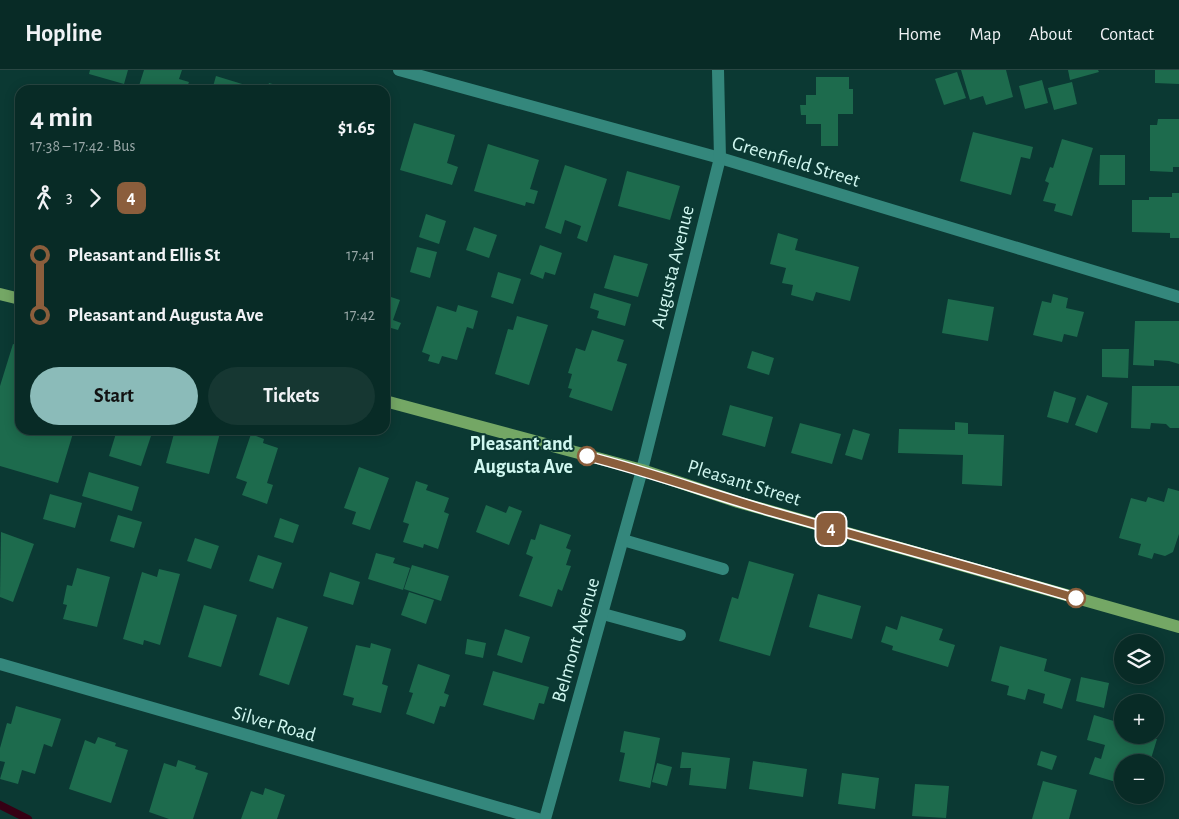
<!DOCTYPE html>
<html lang="en">
<head>
<meta charset="utf-8">
<style>
  :root { --surface:#082b26; --page:#163732; --text:#f1f3f6; --muted:#98a7a7; --line:#294743; --accent:#8bbbb9 }
  body { margin:0; font-family:"Alegreya Sans",sans-serif; background:var(--page); color:var(--text); height:100vh; display:flex; flex-direction:column; font-size:19px; white-space:nowrap }
  * { box-sizing:border-box; margin:0 }
  p { font-size:16px; color:var(--muted) }
  .icon { flex:none; width:28px; height:28px; fill:none; stroke:currentColor; stroke-width:2; stroke-linecap:round; stroke-linejoin:round }
  .map { position:relative; flex:1; overflow:hidden }
  .side { position:absolute; left:15px; top:15px; width:375px; height:350px; display:flex; flex-direction:column; background:var(--surface); border-radius:15px; box-shadow:0 2px 12px #0003,0 0 0 1px var(--line) }
  .side>* { flex:none }
  .badge { padding:0 10px; border-radius:8px; font-size:18px; line-height:32px }
  .controls { position:absolute; left:1114px; top:564px; display:grid; gap:10px }
  .controls a { display:grid; place-items:center; width:50px; height:50px; border-radius:50%; background:var(--surface); box-shadow:0 2px 12px #0003,0 0 0 1px var(--line); font-size:25px }
  .map>.badge { position:absolute; translate:-50% -50%; box-shadow:0 0 0 2px #fff }
  .legs { display:flex; align-items:center; gap:8px; height:55px; padding:0 15px; font-size:16px }
  .legs p { margin-inline-start:auto }
  .headline { display:flex; align-items:center; justify-content:space-between; height:85px; padding:0 15px }
  h1 { font-size:28px; font-weight:600; line-height:38px }
  .action { display:flex; gap:10px; margin-top:auto; padding:10px 15px }
  .action a { flex:1; height:58px; border-radius:30px; background:var(--accent); color:#111; font-size:20px; font-weight:600; line-height:58px; text-align:center }
  .action a+a { background:var(--page); color:var(--text) }
  ul { padding:0 15px; list-style:none }
  li { display:flex; align-items:center; gap:18px; height:60px; font-size:19px }
  li i { display:grid; place-items:center; width:8px; height:100%; margin:0 6px; background:currentColor }
  li i::after { content:''; width:12px; height:12px; margin:-6px; border:4px solid; border-radius:50%; background:var(--surface) }
  li p { margin-inline-start:auto }
  li:first-child i { background:linear-gradient(#0000 50%,currentColor 0) }
  li:last-child i { background:linear-gradient(currentColor 50%,#0000 0) }
  header { display:flex; align-items:center; gap:30px; box-sizing:border-box; height:70px; padding:0 25px; background:var(--surface); border-bottom:1px solid var(--line) }
  header strong { font-size:24px }
  nav { display:flex; gap:28px; margin-inline-start:auto; font-size:18px }
  .map>svg:first-child { display:block }
  .lines { fill:none; stroke-linecap:round; stroke-linejoin:round }
  .stream { stroke:#350014; stroke-width:8 }
  .building { fill:#1d6b4d }
  .minor { stroke:#34877c; stroke-width:12 }
  .major { stroke:#74a765; stroke-width:12 }
  .line-1-casing { stroke:#fff; stroke-width:11 }
  .line-1 { stroke:#8b5e3c; stroke-width:8 }
  .stop-1-dot { fill:#fff; stroke:#8b5e3c; stroke-width:2.5 }
  .labels { text-anchor:middle; dominant-baseline:central; stroke-width:4; stroke-linejoin:round; paint-order:stroke }
  .street-label { font-size:20px; fill:#d0f7f0; stroke:#0b3933 }
  .stop-label { font-size:20px; font-weight:bold; fill:#d0f7f0; stroke:#0b3933; text-anchor:end }
</style>
</head>
<body>
<header>
<strong>Hopline</strong>
<nav><a>Home</a><a>Map</a><a>About</a><a>Contact</a></nav>
</header>
<div class="map">
<svg width="1179" height="749" viewBox="0 0 1179 749">
  <rect width="100%" height="100%" fill="#0b3933"/>
  <g class="lines">
    <!-- stream -->
    <polyline class="stream" points="0,735 28,749"/>
  </g>
  <!-- building -->
  <g class="building">
    <polygon points="90,0 128,0 124,14 89,4"/>
    <polygon points="144,0 182,0 179,9 189,12 186,20 138,19"/>
    <polygon points="961,0 1006,0 1013,27 986,35 983,26 970,30"/>
    <polygon points="1068,0 1098,0 1099,2 1070,10"/>
    <polygon points="1155,0 1179,0 1179,14 1155,13"/>
    <polygon points="957,2 966,28 944,35 935,9"/>
    <polygon points="216,6 252,17 251,20 212,20"/>
    <polygon points="816,7 849,7 849,19 853,19 853,44 838,44 838,76 821,76 821,54 806,54 806,45 801,45 800,35 806,35 806,25 816,25"/>
    <polygon points="1042,10 1048,33 1025,39 1019,16"/>
    <polygon points="1072,12 1077,34 1054,40 1048,18"/>
    <polygon points="269,13 290,19 290,20 267,20"/>
    <polygon points="1158,49 1179,49 1179,97 1173,97 1173,102 1150,101 1150,55 1157,55"/>
    <polygon points="414,53 455,65 447,93 458,97 452,115 400,100"/>
    <polygon points="973,62 1033,77 1030,89 1021,87 1011,125 960,111"/>
    <polygon points="1062,69 1093,78 1072,146 1054,141 1056,134 1043,131 1049,113 1045,111 1050,97 1053,98"/>
    <polygon points="488,74 539,90 530,119 538,121 534,134 526,132 525,136 474,121"/>
    <polygon points="1100,85 1125,85 1125,115 1099,115"/>
    <polygon points="565,95 607,109 587,172 577,168 581,156 565,150 561,164 545,158"/>
    <polygon points="627,101 680,116 670,150 618,136"/>
    <polygon points="1172,123 1179,123 1179,168 1170,168 1170,163 1132,162 1132,130 1149,130 1149,127 1172,127"/>
    <polygon points="426,144 446,151 439,174 419,167"/>
    <polygon points="474,157 497,165 489,188 466,180"/>
    <polygon points="778,163 798,169 795,180 859,197 850,231 816,222 813,231 791,225 793,215 782,213 786,198 770,194"/>
    <polygon points="540,175 562,183 555,205 545,202 543,209 530,204"/>
    <polygon points="417,177 437,182 430,208 410,202"/>
    <polygon points="614,185 648,194 638,227 604,218"/>
    <polygon points="498,202 521,209 513,234 491,227"/>
    <polygon points="594,223 631,234 625,256 597,248 599,241 590,238"/>
    <polygon points="1053,224 1068,228 1066,238 1084,242 1077,267 1064,264 1062,272 1033,265 1042,231 1051,233"/>
    <polygon points="391,227 400,230 393,250 401,253 398,260 391,258 385,274 385,236 388,237"/>
    <polygon points="948,229 994,237 988,271 942,263"/>
    <polygon points="458,235 478,241 473,259 467,257 457,290 442,286 439,294 428,291 430,285 422,282 437,236 456,242"/>
    <polygon points="517,246 548,255 529,315 495,304 508,259 513,260"/>
    <polygon points="1135,251 1179,251 1179,294 1169,291 1154,290 1154,296 1133,295"/>
    <polygon points="592,260 624,270 617,291 627,294 612,341 569,327 572,319 568,318 572,304 568,303 576,278 585,281"/>
    <polygon points="13,274 20,276 20,360 74,360 58,413 0,396 0,316"/>
    <polygon points="1102,279 1129,279 1128,308 1102,307"/>
    <polygon points="752,281 774,288 769,305 747,298"/>
    <polygon points="1132,316 1179,316 1179,358 1170,358 1166,354 1151,353 1150,359 1131,358"/>
    <polygon points="1054,321 1076,328 1068,353 1047,347"/>
    <polygon points="1087,325 1108,333 1097,363 1075,355"/>
    <polygon points="730,335 773,347 765,377 722,365"/>
    <polygon points="955,352 968,353 968,364 1004,365 1002,416 962,414 963,385 898,383 899,359 955,360"/>
    <polygon points="800,353 841,364 832,394 791,383"/>
    <polygon points="853,359 870,364 862,390 845,385"/>
    <polygon points="117,360 153,360 141,396 109,386"/>
    <polygon points="175,360 209,360 220,363 209,404 166,393"/>
    <polygon points="251,364 264,369 263,373 278,378 267,413 273,415 267,434 242,425 247,412 236,408"/>
    <polygon points="359,397 389,408 370,460 352,454 356,442 344,438"/>
    <polygon points="89,402 139,417 132,441 82,426"/>
    <polygon points="416,411 428,415 426,420 449,428 444,442 449,444 438,479 424,474 423,478 403,472 409,454 403,452"/>
    <polygon points="1168,418 1179,421 1179,464 1173,482 1165,486 1154,483 1152,489 1138,485 1141,474 1119,468 1131,428 1146,432 1148,427 1164,432"/>
    <polygon points="50,424 82,433 75,458 43,449"/>
    <polygon points="486,435 506,443 509,436 522,441 509,475 476,462"/>
    <polygon points="118,445 142,452 134,478 110,471"/>
    <polygon points="280,448 299,455 293,473 274,467"/>
    <polygon points="540,454 571,465 566,478 571,480 566,495 571,496 562,521 558,519 552,537 519,526 533,487 526,484 531,469 535,470"/>
    <polygon points="1,462 34,474 13,532 0,527"/>
    <polygon points="195,468 219,476 211,499 187,491"/>
    <polygon points="376,483 395,488 393,493 410,498 403,520 368,509"/>
    <polygon points="258,485 282,493 273,519 249,511"/>
    <polygon points="749,491 794,504 770,586 719,571 732,527 738,529"/>
    <polygon points="412,495 449,506 441,531 404,519"/>
    <polygon points="77,498 110,507 97,557 63,549 67,535 63,534 67,515 72,516"/>
    <polygon points="159,499 180,504 160,575 144,570 143,575 123,569 142,502 157,507"/>
    <polygon points="330,502 360,512 353,535 323,526"/>
    <polygon points="409,522 434,530 426,554 401,545"/>
    <polygon points="818,524 861,536 852,569 809,557"/>
    <polygon points="204,535 237,545 221,597 188,587"/>
    <polygon points="901,546 943,559 939,570 955,575 948,597 892,580 893,576 881,572 886,556 897,560"/>
    <polygon points="277,547 308,557 289,615 259,605"/>
    <polygon points="505,559 530,567 522,593 497,585"/>
    <polygon points="467,569 486,573 483,588 465,584"/>
    <polygon points="371,573 391,579 382,614 388,616 381,643 352,635 354,628 343,625 356,575 370,578"/>
    <polygon points="1000,576 1047,589 1044,601 1071,609 1062,639 1043,633 1045,624 1028,619 1025,630 1007,625 1009,616 991,611"/>
    <polygon points="418,594 450,605 444,623 449,625 445,637 440,636 434,654 406,644 413,623 409,622"/>
    <polygon points="493,601 549,617 544,634 539,633 534,650 483,635"/>
    <polygon points="1081,607 1109,613 1104,638 1076,631"/>
    <polygon points="16,636 61,649 52,677 44,674 35,704 22,700 18,714 0,709 5,692 0,691 0,678 7,653 11,654"/>
    <polygon points="1094,645 1117,652 1116,657 1122,659 1122,665 1143,665 1157,669 1150,692 1122,692 1122,706 1118,705 1116,712 1089,704 1095,687 1101,689 1105,675 1087,670"/>
    <polygon points="624,661 660,668 650,718 619,711 625,683 620,682"/>
    <polygon points="98,667 116,673 115,676 128,680 111,733 69,719 85,670 95,674"/>
    <polygon points="1041,681 1057,686 1052,700 1037,695"/>
    <polygon points="682,682 730,688 726,719 689,715 691,698 680,698"/>
    <polygon points="178,690 196,696 195,699 208,703 193,749 169,749 149,742 164,693 176,697"/>
    <polygon points="753,691 807,699 803,727 749,719"/>
    <polygon points="657,693 672,697 667,716 652,712"/>
    <polygon points="842,703 879,708 875,739 838,734"/>
    <polygon points="1043,711 1077,720 1069,749 1032,749"/>
    <polygon points="915,714 949,716 946,748 912,746"/>
    <polygon points="265,718 285,725 277,749 241,749 251,721 263,725"/>
  </g>
  <g class="lines">
    <!-- minor -->
    <g class="minor">
      <polyline points="399,0 720,88 1179,227"/>
      <polyline points="623,470 723,499"/>
      <polyline points="603,544 680,565"/>
      <polyline points="0,594 538,749"/>
      <polyline points="545,749 642,400 720,88 718,0"/>
    </g>
    <!-- major -->
    <g class="major">
      <polyline points="0,224 20,229"/>
      <polyline points="385,331 642,400 738,432 1179,557"/>
    </g>
  </g>
  <g class="lines">
    <defs>
      <path id="line-1" d="M587,386C650,402 711,424 773,442C874,471 975,498 1076,528"/>
    </defs>
    <!-- line-1 casing -->
    <use href="#line-1" class="line-1-casing"/>
    <!-- line-1 -->
    <use href="#line-1" class="line-1"/>
  </g>
  <!-- markers -->
  <g class="stop-1-dot">
    <circle cx="587" cy="386" r="9"/>
    <circle cx="1076" cy="528" r="9"/>
  </g>
  <g class="labels">
    <!-- street labels -->
    <g class="street-label">
      <text transform="translate(796 92) rotate(17)">Greenfield Street</text>
      <text transform="translate(673 197) rotate(-76)">Augusta Avenue</text>
      <text transform="translate(744 413) rotate(17)">Pleasant Street</text>
      <text transform="translate(576 570) rotate(-74)">Belmont Avenue</text>
      <text transform="translate(274 654) rotate(16)">Silver Road</text>
    </g>
    <!-- stop labels -->
    <g class="stop-label">
      <text x="573" y="374">Pleasant and<tspan x="573" dy="23">Augusta Ave</tspan></text>
    </g>
  </g>
</svg>
<div class="controls">
<a><svg class="icon" aria-label="layers" viewBox="0 0 24 24"><path d="M12 4l9 5-9 5-9-5zM3 14l9 5 9-5"/></svg></a>
<a>+</a>
<a>−</a>
</div>
<b class="badge" style="left:831px;top:459px;background:#8b5e3c;color:#fff">4</b>
<section class="side">
<div class="headline"><div><h1>4 min</h1><p>17:38 – 17:42 · Bus</p></div><b>$1.65</b></div>
<div class="legs"><svg class="icon" aria-label="walk" viewBox="0 0 24 24"><circle cx="13" cy="4" r="2"/><path d="M13 8l-2 6 4 7M11 14l-3 7M7 12l3-4h3l4 4"/></svg>3<svg class="icon" aria-label="forward" viewBox="0 0 24 24"><path d="M9 5l7 7-7 7"/></svg><b class="badge" style="background:#8b5e3c;color:#fff">4</b></div>
<ul>
<li><i style="color:#8b5e3c"></i><b>Pleasant and Ellis St</b><p>17:41</p></li>
<li><i style="color:#8b5e3c"></i><b>Pleasant and Augusta Ave</b><p>17:42</p></li>
</ul>
<div class="action"><a>Start</a><a>Tickets</a></div>
</section>
</div>
</body>
</html>
